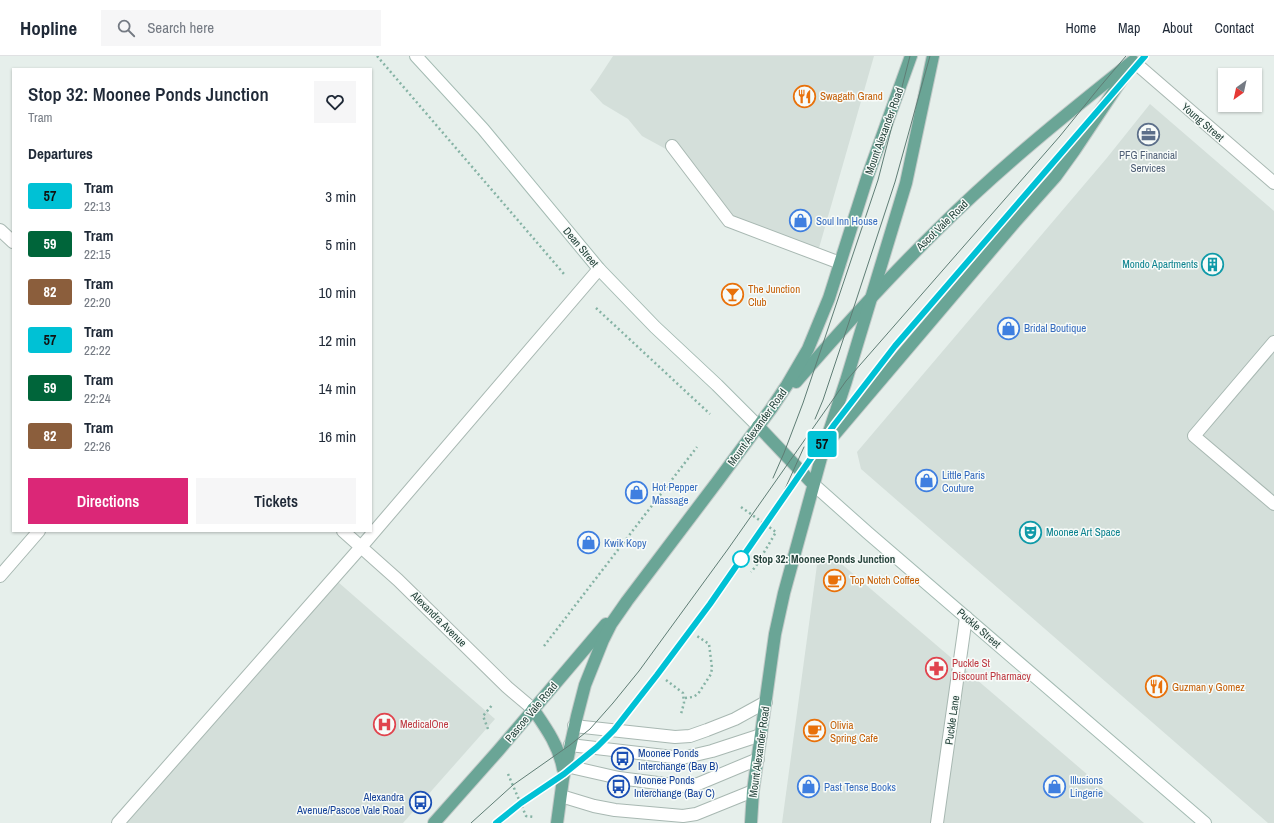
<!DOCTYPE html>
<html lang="en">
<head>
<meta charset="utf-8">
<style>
  :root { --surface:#fff; --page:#f6f6f7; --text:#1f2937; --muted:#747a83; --line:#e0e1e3; --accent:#db2777 }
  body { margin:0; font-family:"Archivo Narrow",sans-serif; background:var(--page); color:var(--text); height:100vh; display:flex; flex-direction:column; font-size:15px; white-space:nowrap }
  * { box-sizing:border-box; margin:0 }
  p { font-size:13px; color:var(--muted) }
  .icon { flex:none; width:22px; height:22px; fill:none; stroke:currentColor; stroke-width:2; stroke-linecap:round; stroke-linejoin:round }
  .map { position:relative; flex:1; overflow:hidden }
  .sheet { position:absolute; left:12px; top:12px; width:360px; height:464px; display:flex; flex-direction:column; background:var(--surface); border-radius:0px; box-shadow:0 1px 3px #0004 }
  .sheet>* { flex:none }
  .badge { padding:0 8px; border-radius:3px; font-size:14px; line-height:26px }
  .needle { width:26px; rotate:213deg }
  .buttons { position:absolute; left:1218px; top:12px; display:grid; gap:8px }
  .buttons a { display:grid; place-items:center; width:44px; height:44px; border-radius:0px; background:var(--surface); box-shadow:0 1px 3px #0004; font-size:20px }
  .map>.badge { position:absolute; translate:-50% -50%; box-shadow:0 0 0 2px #fff }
  h2 { padding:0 16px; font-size:15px; line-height:36px }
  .round { display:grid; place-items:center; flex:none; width:42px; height:42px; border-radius:0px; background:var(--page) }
  .head { display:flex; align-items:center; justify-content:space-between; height:68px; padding:0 16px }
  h1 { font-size:19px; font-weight:600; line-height:30px }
  .primary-button { display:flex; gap:8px; margin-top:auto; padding:8px 16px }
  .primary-button a { flex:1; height:46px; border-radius:0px; background:var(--accent); color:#fff; font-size:16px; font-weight:600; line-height:46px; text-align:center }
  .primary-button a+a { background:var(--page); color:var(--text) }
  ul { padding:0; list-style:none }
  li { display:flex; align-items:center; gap:12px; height:48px; padding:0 16px }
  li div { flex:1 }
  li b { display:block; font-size:15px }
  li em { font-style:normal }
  li .badge { min-width:44px; font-weight:700; text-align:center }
  header { display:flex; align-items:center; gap:24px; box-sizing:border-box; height:56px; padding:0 20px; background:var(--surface); border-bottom:1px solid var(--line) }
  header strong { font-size:19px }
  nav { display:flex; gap:22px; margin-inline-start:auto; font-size:14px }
  .search { width:280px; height:36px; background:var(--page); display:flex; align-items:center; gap:10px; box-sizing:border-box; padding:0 14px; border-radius:0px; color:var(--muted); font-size:15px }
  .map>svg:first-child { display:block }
  .built { fill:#d4dfda }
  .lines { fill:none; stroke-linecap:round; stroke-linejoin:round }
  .lane-casing { stroke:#a8b8b2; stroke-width:14 }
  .street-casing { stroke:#a8b8b2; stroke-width:14 }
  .secondary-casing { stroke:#a4bbb3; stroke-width:14 }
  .primary-casing { stroke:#c2cac8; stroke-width:14 }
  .path { stroke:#86b3a5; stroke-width:2.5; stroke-dasharray:2 3; stroke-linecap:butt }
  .lane { stroke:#fff; stroke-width:12 }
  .street { stroke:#fff; stroke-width:12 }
  .secondary { stroke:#fff; stroke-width:12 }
  .primary { stroke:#6aa596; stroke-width:12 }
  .tram { stroke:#5f7d75; stroke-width:1 }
  .line-casing { stroke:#fff; stroke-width:9 }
  .line { stroke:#00c1d5; stroke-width:6 }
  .stop-dot { fill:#fff; stroke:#00c1d5; stroke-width:2 }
  .labels { text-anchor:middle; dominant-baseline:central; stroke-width:3; stroke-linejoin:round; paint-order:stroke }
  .food-label { font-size:11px; fill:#c56008; stroke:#f7fbf9; text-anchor:start }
  .street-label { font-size:11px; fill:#24423a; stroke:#f7fbf9 }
  .service-label { font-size:11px; fill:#4e5e75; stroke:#f7fbf9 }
  .shop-label { font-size:11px; fill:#366cbe; stroke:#f7fbf9; text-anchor:start }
  .culture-label { font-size:11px; fill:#0d838f; stroke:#f7fbf9; text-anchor:end }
  .stop-label { font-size:11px; font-weight:bold; fill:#24423a; stroke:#f7fbf9; text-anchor:start }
  .health-label { font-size:11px; fill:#be3a42; stroke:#f7fbf9; text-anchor:start }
  .transit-label { font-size:11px; fill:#164399; stroke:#f7fbf9; text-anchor:start }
</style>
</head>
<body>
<header>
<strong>Hopline</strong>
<div class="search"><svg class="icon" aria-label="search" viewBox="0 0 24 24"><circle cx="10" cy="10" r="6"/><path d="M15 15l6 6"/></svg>Search here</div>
<nav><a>Home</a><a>Map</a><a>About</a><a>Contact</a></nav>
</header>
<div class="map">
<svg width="1274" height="767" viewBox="0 0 1274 767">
  <rect width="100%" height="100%" fill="#e6efeb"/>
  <!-- built -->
  <g class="built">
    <polygon points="613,0 874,0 819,192 736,163 695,109 642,80 628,63 603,48 590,34 596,26"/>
    <polygon points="1150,48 1274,155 1274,767 1268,767 861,413 857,396 1106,103"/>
    <polygon points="837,504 1144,767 782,767 817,509"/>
    <polygon points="338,526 495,663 403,767 127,767"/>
  </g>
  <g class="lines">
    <defs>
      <g id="lane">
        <polyline points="672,90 729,165 840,207"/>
        <polyline points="1274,286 1194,380 1274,448"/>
        <polyline points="574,670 675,681 690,680 707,674 735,663 766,646"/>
        <polyline points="570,689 682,702 712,695 761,679"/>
        <polyline points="566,710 619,722 681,730 698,728 758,703"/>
        <polyline points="561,740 594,750 615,754 683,760 696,758 753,735"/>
        <polyline points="118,767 361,491 599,213"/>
        <polyline points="937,767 966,561"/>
      </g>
      <g id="street">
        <polyline points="1133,5 1274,127"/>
        <polyline points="0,174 13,186"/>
        <polyline points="343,475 398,524 507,631 533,653"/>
        <polyline points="0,520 39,475"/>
      </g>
      <g id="secondary">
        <polyline points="416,0 483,73 599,213 655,271 717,329 758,370"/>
        <polyline points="813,428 868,477 1205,767"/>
      </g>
      <g id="primary">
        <path d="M796,326C841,274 887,223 936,175C997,114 1065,59 1133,5"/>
        <polyline points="758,370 813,428"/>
        <polyline points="829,385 1015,166 1056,120 1074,95 1128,14"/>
        <path d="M533,653C546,672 559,690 563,713"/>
        <polyline points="434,767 498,695 606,568"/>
        <polyline points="557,767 563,723 577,660 585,629 603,584 611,568 627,545 717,426 771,353 787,329 808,293 829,242 867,122 911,0"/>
        <polyline points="751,767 753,735 775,578 784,537 824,391 846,325 906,127 933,0"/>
      </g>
    </defs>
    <!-- lane casing -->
    <use href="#lane" class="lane-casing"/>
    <!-- street casing -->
    <use href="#street" class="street-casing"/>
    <!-- secondary casing -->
    <use href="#secondary" class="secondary-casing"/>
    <!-- primary casing -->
    <use href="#primary" class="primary-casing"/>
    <!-- path -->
    <g class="path">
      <polyline points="377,0 564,218"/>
      <polyline points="596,252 710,358"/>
      <polyline points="741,451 776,476 756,510 751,516"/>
      <polyline points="544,590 697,391"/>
      <polyline points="666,624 683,637 684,647 681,658"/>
      <polyline points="685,642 693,641 698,638 711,618 712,612 709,588 697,580"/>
      <polyline points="488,673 483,660 493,648"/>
      <polyline points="508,718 526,760 535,761"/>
    </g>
    <!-- lane -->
    <use href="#lane" class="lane"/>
    <!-- street -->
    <use href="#street" class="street"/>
    <!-- secondary -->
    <use href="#secondary" class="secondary"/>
    <!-- primary -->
    <use href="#primary" class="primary"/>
    <!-- tram -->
    <g class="tram">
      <polyline points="815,363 823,344 849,266 895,126 930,0"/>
      <polyline points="773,422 784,397 803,347 878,124 910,0"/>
      <polyline points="785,433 804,391"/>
      <polyline points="471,767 513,729 570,689 590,673 613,647 639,615 728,493 846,325 1060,80 1098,33 1126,0"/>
      <polyline points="496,767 521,747 564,718 597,691 614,674 657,619 710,548 834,369 895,290 1145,0"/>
    </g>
  </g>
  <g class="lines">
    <defs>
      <polyline id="line" points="496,767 521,747 564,718 597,691 614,674 657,619 710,548 834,369 895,290 1145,0"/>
    </defs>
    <!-- line casing -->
    <use href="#line" class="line-casing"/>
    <!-- line -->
    <use href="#line" class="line"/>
  </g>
  <!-- icons -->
  <defs>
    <symbol id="restaurant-ring" viewBox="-11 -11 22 22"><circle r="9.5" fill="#f7fbf9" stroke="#e8710a" stroke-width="1.5"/><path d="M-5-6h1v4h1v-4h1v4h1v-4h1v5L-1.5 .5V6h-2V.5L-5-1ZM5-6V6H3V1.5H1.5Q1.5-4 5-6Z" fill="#e8710a"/></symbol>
    <symbol id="office-ring" viewBox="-11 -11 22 22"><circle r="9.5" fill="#f7fbf9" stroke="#5c6f8a" stroke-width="1.5"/><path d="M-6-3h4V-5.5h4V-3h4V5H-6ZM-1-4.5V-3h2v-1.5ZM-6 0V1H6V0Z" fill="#5c6f8a"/></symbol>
    <symbol id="shop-ring" viewBox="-11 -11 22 22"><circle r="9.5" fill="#f7fbf9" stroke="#3f7fe0" stroke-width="1.5"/><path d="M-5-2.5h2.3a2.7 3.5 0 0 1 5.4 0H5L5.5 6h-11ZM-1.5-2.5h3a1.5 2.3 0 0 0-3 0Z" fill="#3f7fe0"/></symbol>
    <symbol id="building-ring" viewBox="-11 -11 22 22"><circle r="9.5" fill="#f7fbf9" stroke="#0f9aa8" stroke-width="1.5"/><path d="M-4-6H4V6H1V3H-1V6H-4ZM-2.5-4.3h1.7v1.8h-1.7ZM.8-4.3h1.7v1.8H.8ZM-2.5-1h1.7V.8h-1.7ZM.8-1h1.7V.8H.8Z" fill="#0f9aa8"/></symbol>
    <symbol id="bar-ring" viewBox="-11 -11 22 22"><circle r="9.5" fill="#f7fbf9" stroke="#e8710a" stroke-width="1.5"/><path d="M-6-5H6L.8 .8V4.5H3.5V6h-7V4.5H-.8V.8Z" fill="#e8710a"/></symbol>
    <symbol id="theatre-ring" viewBox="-11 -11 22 22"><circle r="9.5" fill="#f7fbf9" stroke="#0f9aa8" stroke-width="1.5"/><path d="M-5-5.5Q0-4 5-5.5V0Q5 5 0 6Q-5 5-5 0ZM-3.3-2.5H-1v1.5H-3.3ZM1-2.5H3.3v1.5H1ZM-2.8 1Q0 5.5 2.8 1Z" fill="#0f9aa8"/></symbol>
    <symbol id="cafe-ring" viewBox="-11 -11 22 22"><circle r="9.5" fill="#f7fbf9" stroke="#e8710a" stroke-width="1.5"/><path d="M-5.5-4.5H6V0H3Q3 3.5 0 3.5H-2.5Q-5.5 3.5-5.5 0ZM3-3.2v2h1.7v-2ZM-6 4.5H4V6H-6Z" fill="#e8710a"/></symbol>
    <symbol id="pharmacy-ring" viewBox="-11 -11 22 22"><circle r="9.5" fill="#f7fbf9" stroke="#e0444e" stroke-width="1.5"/><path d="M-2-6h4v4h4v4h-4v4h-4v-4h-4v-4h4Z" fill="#e0444e"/></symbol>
    <symbol id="hospital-ring" viewBox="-11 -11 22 22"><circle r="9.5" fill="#f7fbf9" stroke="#e0444e" stroke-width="1.5"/><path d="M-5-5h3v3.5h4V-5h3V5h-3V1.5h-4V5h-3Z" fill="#e0444e"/></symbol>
    <symbol id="bus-ring" viewBox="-11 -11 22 22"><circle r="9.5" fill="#f7fbf9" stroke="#1a4fb4" stroke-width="1.5"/><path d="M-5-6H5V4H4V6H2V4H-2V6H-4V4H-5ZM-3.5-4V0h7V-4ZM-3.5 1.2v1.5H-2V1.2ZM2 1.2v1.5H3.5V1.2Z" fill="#1a4fb4"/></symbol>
  </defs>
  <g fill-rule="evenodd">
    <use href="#restaurant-ring" x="792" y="28" width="25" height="25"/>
    <use href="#office-ring" x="1136" y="66" width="25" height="25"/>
    <use href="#shop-ring" x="788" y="152" width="25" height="25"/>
    <use href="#building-ring" x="1200" y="196" width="25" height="25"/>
    <use href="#bar-ring" x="720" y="226" width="25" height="25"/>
    <use href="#shop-ring" x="996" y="260" width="25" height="25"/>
    <use href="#shop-ring" x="914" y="412" width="25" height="25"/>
    <use href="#shop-ring" x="624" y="424" width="25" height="25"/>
    <use href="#theatre-ring" x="1018" y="464" width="25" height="25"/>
    <use href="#shop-ring" x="576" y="474" width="25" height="25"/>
    <use href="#cafe-ring" x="822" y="512" width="25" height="25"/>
    <use href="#pharmacy-ring" x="924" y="600" width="25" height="25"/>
    <use href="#restaurant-ring" x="1144" y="618" width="25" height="25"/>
    <use href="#hospital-ring" x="372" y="656" width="25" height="25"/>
    <use href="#cafe-ring" x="802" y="662" width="25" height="25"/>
    <use href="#bus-ring" x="610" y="690" width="25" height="25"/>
    <use href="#bus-ring" x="606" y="718" width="25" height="25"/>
    <use href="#shop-ring" x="1042" y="718" width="25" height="25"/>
    <use href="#shop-ring" x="796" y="718" width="25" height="25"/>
    <use href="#bus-ring" x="408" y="734" width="25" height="25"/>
  </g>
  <!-- markers -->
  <circle class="stop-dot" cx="741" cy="503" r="8"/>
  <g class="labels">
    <!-- food labels -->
    <g class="food-label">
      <text x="820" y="40">Swagath Grand</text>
      <text x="748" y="233">The Junction<tspan x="748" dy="13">Club</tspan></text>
      <text x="850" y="524">Top Notch Coffee</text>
      <text x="1172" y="631">Guzman y Gomez</text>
      <text x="830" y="669">Olivia<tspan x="830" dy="13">Spring Cafe</tspan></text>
    </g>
    <!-- street labels -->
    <g class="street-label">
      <text transform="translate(1203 66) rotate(41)">Young Street</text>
      <text transform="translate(884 75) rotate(-70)">Mount Alexander Road</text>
      <text transform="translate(942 169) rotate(-44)">Ascot Vale Road</text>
      <text transform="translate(581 191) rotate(50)">Dean Street</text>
      <text transform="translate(757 371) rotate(-54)">Mount Alexander Road</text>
      <text transform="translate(439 563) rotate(45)">Alexandra Avenue</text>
      <text transform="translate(979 572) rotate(41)">Puckle Street</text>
      <text transform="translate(531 656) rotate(-50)">Pascoe Vale Road</text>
      <text transform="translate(952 664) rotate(-82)">Puckle Lane</text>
      <text transform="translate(759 696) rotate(-82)">Mount Alexander Road</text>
    </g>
    <!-- service labels -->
    <g class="service-label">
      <text x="1148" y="99">PFG Financial<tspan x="1148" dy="13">Services</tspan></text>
    </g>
    <!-- shop labels -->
    <g class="shop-label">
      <text x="816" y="165">Soul Inn House</text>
      <text x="1024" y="272">Bridal Boutique</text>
      <text x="942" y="419">Little Paris<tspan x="942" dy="13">Couture</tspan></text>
      <text x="652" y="431">Hot Pepper<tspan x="652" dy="13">Massage</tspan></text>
      <text x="604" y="487">Kwik Kopy</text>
      <text x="1070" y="724">Illusions<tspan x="1070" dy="13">Lingerie</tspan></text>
      <text x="824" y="731">Past Tense Books</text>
    </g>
    <!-- culture labels -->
    <g class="culture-label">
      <text x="1198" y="208">Mondo Apartments</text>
      <text x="1046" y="476" text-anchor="start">Moonee Art Space</text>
    </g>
    <!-- stop labels -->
    <g class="stop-label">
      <text x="753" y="503">Stop 32: Moonee Ponds Junction</text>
    </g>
    <!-- health labels -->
    <g class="health-label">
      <text x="952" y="607">Puckle St<tspan x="952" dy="13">Discount Pharmacy</tspan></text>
      <text x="400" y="668">MedicalOne</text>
    </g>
    <!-- transit labels -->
    <g class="transit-label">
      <text x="638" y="697">Moonee Ponds<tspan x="638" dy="13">Interchange (Bay B)</tspan></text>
      <text x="634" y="724">Moonee Ponds<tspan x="634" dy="13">Interchange (Bay C)</tspan></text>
      <text x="404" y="741" text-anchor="end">Alexandra<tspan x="404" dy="13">Avenue/Pascoe Vale Road</tspan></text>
    </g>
  </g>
</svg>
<div class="buttons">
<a><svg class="needle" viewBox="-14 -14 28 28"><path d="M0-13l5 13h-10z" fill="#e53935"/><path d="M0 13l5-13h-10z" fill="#747a83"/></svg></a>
</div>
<b class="badge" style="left:822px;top:388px;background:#00c1d5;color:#111">57</b>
<section class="sheet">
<div class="head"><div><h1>Stop 32: Moonee Ponds Junction</h1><p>Tram</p></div><a class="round"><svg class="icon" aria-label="heart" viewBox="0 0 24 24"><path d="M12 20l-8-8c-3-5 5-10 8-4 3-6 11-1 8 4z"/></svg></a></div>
<h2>Departures</h2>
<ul>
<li><span class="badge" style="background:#00c1d5;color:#111">57</span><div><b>Tram</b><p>22:13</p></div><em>3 min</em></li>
<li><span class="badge" style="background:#00653a;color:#fff">59</span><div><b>Tram</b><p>22:15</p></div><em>5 min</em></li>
<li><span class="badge" style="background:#8b5e3c;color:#fff">82</span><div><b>Tram</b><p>22:20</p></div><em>10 min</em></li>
<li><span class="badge" style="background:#00c1d5;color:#111">57</span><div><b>Tram</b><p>22:22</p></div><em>12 min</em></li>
<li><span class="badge" style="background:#00653a;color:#fff">59</span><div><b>Tram</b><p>22:24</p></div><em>14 min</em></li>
<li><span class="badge" style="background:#8b5e3c;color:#fff">82</span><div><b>Tram</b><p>22:26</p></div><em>16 min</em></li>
</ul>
<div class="primary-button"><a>Directions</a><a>Tickets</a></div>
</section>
</div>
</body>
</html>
